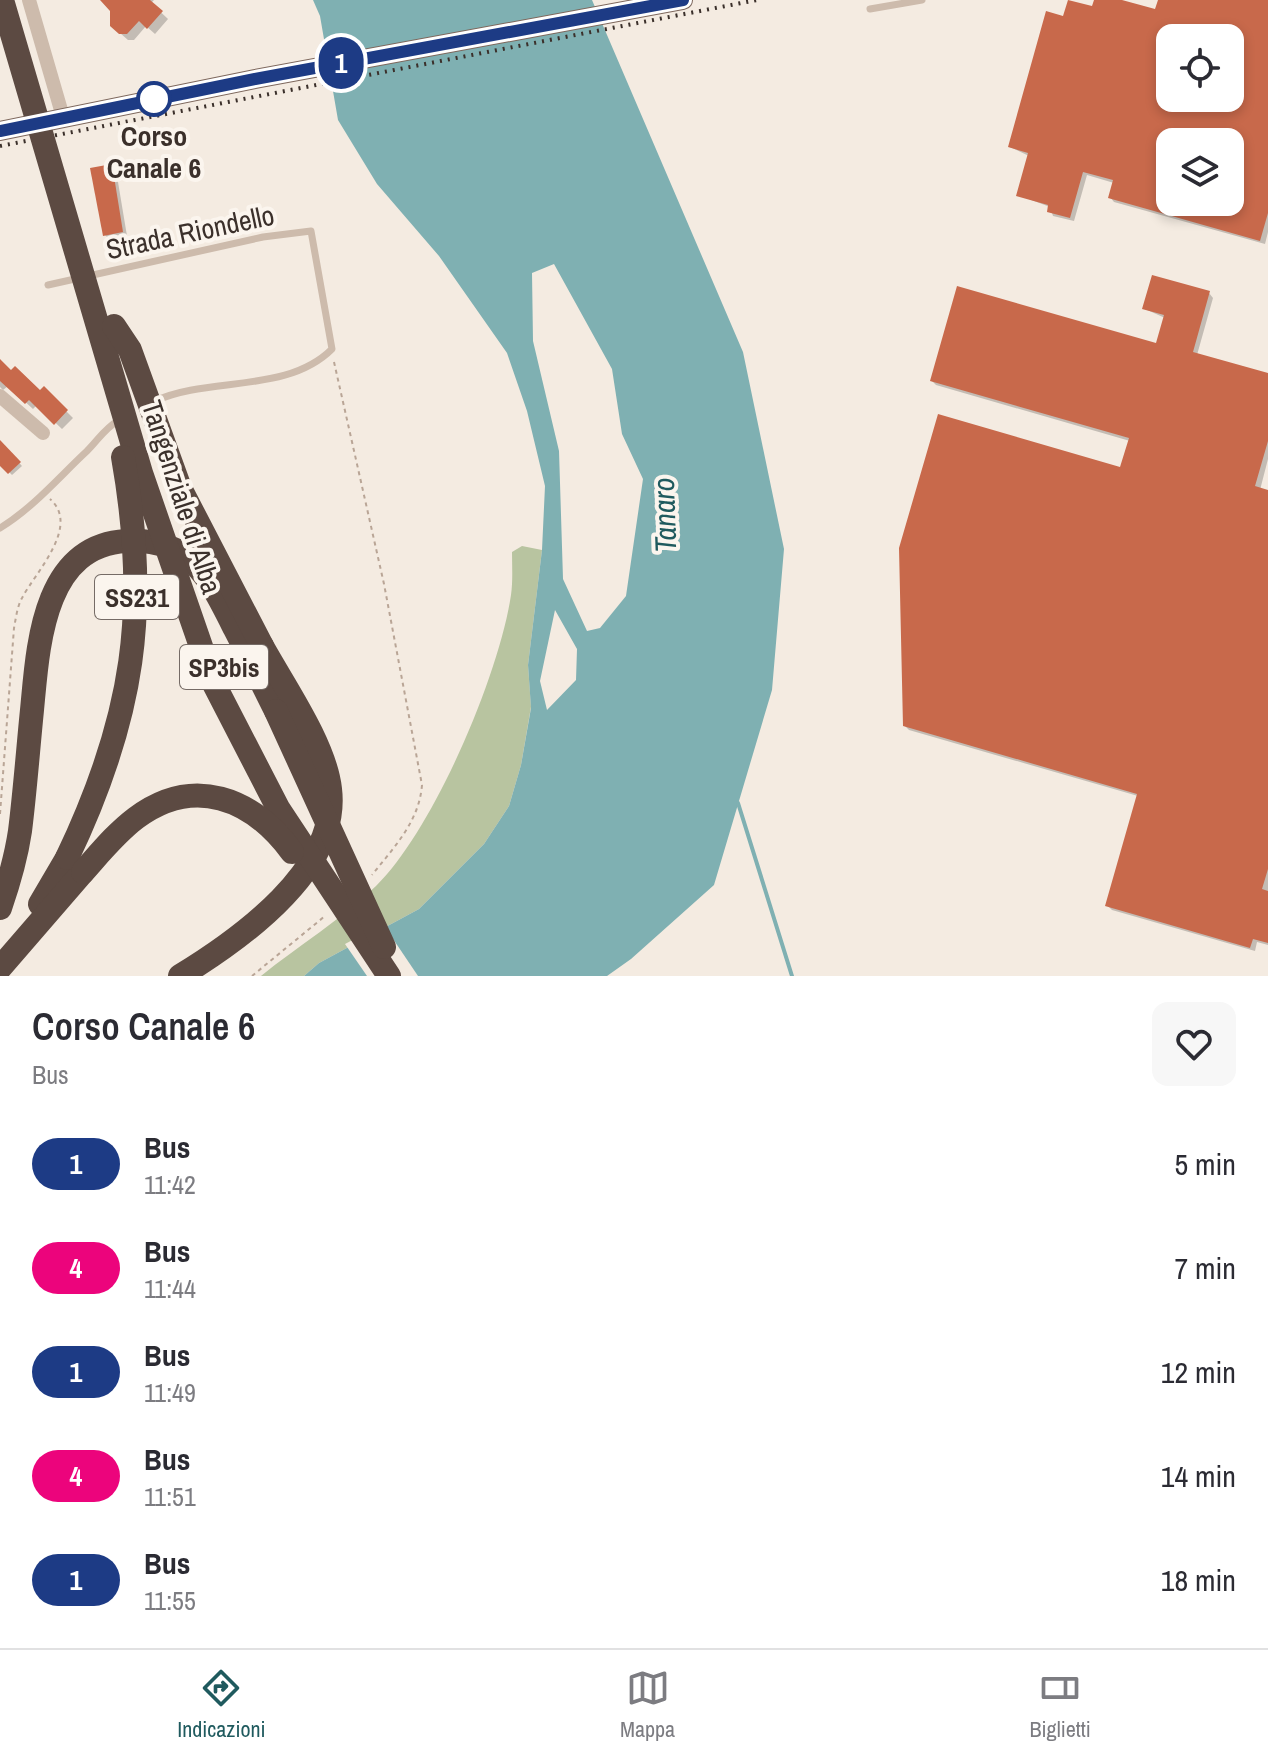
<!DOCTYPE html>
<html lang="it">
<head>
<meta charset="utf-8">
<style>
  :root { --surface:#fff; --page:#f7f7f7; --text:#2b2b33; --muted:#7c7c81; --line:#e1e1e2; --accent:#1f5a5e }
  body { margin:0; font-family:"Archivo Narrow",sans-serif; background:var(--page); color:var(--text); height:100vh; display:flex; flex-direction:column; font-size:30px; white-space:nowrap }
  * { box-sizing:border-box; margin:0 }
  p { font-size:26px; color:var(--muted) }
  .icon { flex:none; width:44px; height:44px; fill:none; stroke:currentColor; stroke-width:2; stroke-linecap:round; stroke-linejoin:round }
  .map { position:relative; height:976px; overflow:hidden }
  .sheet { display:flex; flex-direction:column; background:var(--surface); flex:1 }
  .sheet>* { flex:none }
  .badge { padding:0 16px; border-radius:26px; font-size:28px; line-height:52px }
  .buttons { position:absolute; left:1156px; top:24px; display:grid; gap:16px }
  .buttons a { display:grid; place-items:center; width:88px; height:88px; border-radius:16px; background:var(--surface); box-shadow:0 4px 12px #0003; font-size:40px }
  .map>.badge { position:absolute; translate:-50% -50%; box-shadow:0 0 0 4px #fff }
  .round { display:grid; place-items:center; flex:none; width:84px; height:84px; border-radius:16px; background:var(--page) }
  .head { display:flex; align-items:center; justify-content:space-between; height:136px; padding:0 32px }
  h1 { font-size:38px; font-weight:600; line-height:60px }
  ul { padding:0; list-style:none }
  li { display:flex; align-items:center; gap:24px; height:104px; padding:0 32px }
  li div { flex:1 }
  li b { display:block; font-size:30px }
  li em { font-style:normal }
  li .badge { min-width:88px; font-weight:700; text-align:center }
  .tabs { display:flex; justify-content:space-around; align-items:center; height:112px; border-top:2px solid var(--line); background:var(--surface); font-size:22px; color:var(--muted) }
  .tabs a { display:grid; justify-items:center; gap:4px }
  .tabs .selected { color:var(--accent) }
  .map>svg:first-child { display:block }
  .green { fill:#b8c4a0 }
  .water { fill:#7fb0b2; fill-rule:evenodd }
  .pier { fill:#f4ebe1 }
  .shadow { fill:#0003; fill-rule:evenodd }
  .lines { fill:none; stroke-linecap:round; stroke-linejoin:round }
  .stream { stroke:#7fb0b2; stroke-width:4 }
  .building { fill:#c8694b; fill-rule:evenodd }
  .path { stroke:#b9a596; stroke-width:2; stroke-dasharray:4 4; stroke-linecap:butt }
  .lane { stroke:#cdbbac; stroke-width:7 }
  .street { stroke:#cdbbac; stroke-width:14 }
  .primary { stroke:#7d675c; stroke-width:20 }
  .highway { stroke:#5c4a42; stroke-width:24 }
  .rail { stroke:#3b302b; stroke-width:4; stroke-dasharray:2 6; stroke-linecap:butt }
  .highway-bridge { stroke:#5c4a42; stroke-width:24 }
  .line-casing { stroke:#fff; stroke-width:18 }
  .line { stroke:#1d3b85; stroke-width:12 }
  .stop-dot { fill:#fff; stroke:#1d3b85; stroke-width:4 }
  .labels { text-anchor:middle; dominant-baseline:central; stroke-width:8; stroke-linejoin:round; paint-order:stroke }
  .shield { fill:#fbf5ee; stroke:#756b66; stroke-width:2 }
  .shield-label { font-size:26px; font-weight:bold; fill:#3b302b }
  .stop-label { font-size:28px; font-weight:bold; fill:#3b302b; stroke:#fbf5ee }
  .street-label { font-size:28px; fill:#3b302b; stroke:#fbf5ee }
  .water-label { font-size:30px; font-style:italic; fill:#1f5a5e; stroke:#fbf5ee }
</style>
</head>
<body>
<div class="map">
<svg width="1268" height="976" viewBox="0 0 1268 976">
  <rect width="100%" height="100%" fill="#f4ebe1"/>
  <!-- green -->
  <path class="green" d="M522,546L542,550L528,665L531,707L521,765L509,806L484,844L419,909L319,963L304,976H261C298,946 342,919 376,886C434,829 499,675 511,595C513,581 512,566 512,552Z"/>
  <!-- water -->
  <path class="water" d="M313,0H592L743,352L784,549L772,690L714,885L631,959L607,976H304L319,963L419,909L484,844L509,806L521,765L531,708L528,665L542,550L545,486L527,411L507,353L439,256L377,184L338,120L320,16ZM554,264L612,369L622,434L643,479L626,596L600,628L587,631L563,579L559,451L533,341L532,273ZM555,610L577,649L576,680L547,710L540,681Z"/>
  <!-- pier -->
  <polygon class="pier" points="383,924 418,976 367,976 345,944"/>
  <!-- shadow -->
  <g class="shadow">
    <polygon points="105,0 154,0 151,3 168,19 155,34 146,26 134,40 128,40 112,26 112,10"/>
    <path d="M1096,0H1115L1157,12L1160,0H1268V232L1265,244L1114,202L1110,197L1114,183L1087,175L1074,221L1053,216L1050,207L1018,195L1029,156L1010,147L1065,19L1094,8ZM1170,38H1230V98H1170ZM1170,142H1230V202H1170Z"/>
    <polygon points="111,166 116,170 127,236 109,239 105,235"/>
    <polygon points="1209,293 1213,298 1197,355 1268,375 1268,459 1260,490 1268,492 1268,945 1257,942 1255,951 1112,910 1107,905 1138,796 909,730 905,726 1122,469 1130,441 936,385 932,381 1157,345 1165,318 1145,309"/>
    <polygon points="0,362 40,393 44,389 73,418 62,429 37,405 33,409 8,386 3,390 0,387"/>
    <polygon points="0,442 22,466 12,475 0,463"/>
  </g>
  <g class="lines">
    <!-- stream -->
    <polyline class="stream" points="738,803 792,976"/>
  </g>
  <!-- building -->
  <g class="building">
    <polygon points="100,0 150,0 163,11 147,29 139,21 127,34 119,34 110,26 110,11"/>
    <path d="M1068,0L1092,6L1094,0H1122L1155,9L1158,0H1268V213L1260,241L1108,198L1113,180L1083,172L1070,218L1047,212L1048,205L1016,196L1028,153L1008,147L1046,11L1063,16ZM1170,38H1230V98H1170ZM1170,142H1230V202H1170Z"/>
    <polygon points="112,164 123,232 103,236 90,168"/>
    <polygon points="1152,275 1210,291 1193,352 1268,373 1268,441 1255,486 1268,490 1268,869 1262,889 1268,891 1268,943 1253,939 1250,948 1105,906 1137,794 903,726 899,548 938,414 1120,467 1129,438 930,381 957,286 1156,343 1164,315 1142,309"/>
    <polygon points="0,359 11,370 15,366 40,390 44,386 68,410 54,425 29,400 25,404 0,381"/>
    <polygon points="0,440 21,462 8,474 0,466"/>
  </g>
  <g class="lines">
    <!-- path -->
    <g class="path">
      <path d="M334,362L384,584L422,785C419,822 394,847 372,875"/>
      <path d="M0,814L14,628C16,618 17,607 22,598C35,573 81,526 50,499"/>
      <polyline points="252,976 325,916"/>
    </g>
    <!-- lane -->
    <g class="lane">
      <polyline points="870,9 922,0"/>
      <path d="M48,285L263,237L311,231L332,349C287,394 209,376 155,401"/>
      <path d="M0,528C33,508 59,477 87,451C99,439 104,429 119,420"/>
    </g>
    <!-- street -->
    <g class="street">
      <polyline points="29,0 63,117"/>
      <polyline points="0,396 43,433"/>
    </g>
    <!-- primary -->
    <polyline class="primary" points="0,131 255,79 683,0"/>
    <!-- highway -->
    <g class="highway">
      <polyline points="40,904 67,858"/>
      <path d="M0,908C9,882 16,858 20,831C25,791 28,750 32,710C38,648 42,546 126,541C191,537 210,579 235,629C249,656 262,683 276,711"/>
      <polyline points="0,968 83,872"/>
      <path d="M180,976C239,940 340,869 330,789C325,744 284,686 262,646"/>
    </g>
    <!-- rail -->
    <polyline class="rail" points="0,146 757,0"/>
    <!-- highway-bridge -->
    <g class="highway-bridge">
      <polyline points="2,0 141,473 214,684 278,808 389,976"/>
      <polyline points="114,326 130,350 180,488 262,646"/>
      <polyline points="276,711 384,947"/>
      <path d="M67,858C134,718 150,609 123,457"/>
      <path d="M83,872C100,853 116,833 136,818C194,775 252,798 292,852"/>
    </g>
  </g>
  <g class="lines">
    <defs>
      <polyline id="line" points="0,131 255,79 683,0"/>
    </defs>
    <!-- line casing -->
    <use href="#line" class="line-casing"/>
    <!-- line -->
    <use href="#line" class="line"/>
  </g>
  <!-- markers -->
  <circle class="stop-dot" cx="154" cy="99" r="16"/>
  <g class="labels">
    <!-- shield labels -->
    <g class="shield">
      <rect x="95" y="575" width="84" height="44" rx="6"/>
      <rect x="180" y="645" width="88" height="44" rx="6"/>
    </g>
    <g class="shield-label">
      <text x="137" y="597">SS231</text>
      <text x="224" y="667">SP3bis</text>
    </g>
    <!-- stop labels -->
    <g class="stop-label">
      <text x="154" y="136">Corso<tspan x="154" dy="32">Canale 6</tspan></text>
    </g>
    <!-- street labels -->
    <g class="street-label">
      <text transform="translate(190 232) rotate(-12)">Strada Riondello</text>
      <text transform="translate(182 497) rotate(72)">Tangenziale di Alba</text>
    </g>
    <!-- water labels -->
    <g class="water-label">
      <text transform="translate(664 515) rotate(-92)">Tanaro</text>
    </g>
  </g>
</svg>
<div class="buttons">
<a><svg class="icon" aria-label="locate" viewBox="0 0 24 24"><circle cx="12" cy="12" r="6"/><path d="M12 2v4M12 18v4M2 12h4M18 12h4"/></svg></a>
<a><svg class="icon" aria-label="layers" viewBox="0 0 24 24"><path d="M12 4l9 5-9 5-9-5zM3 14l9 5 9-5"/></svg></a>
</div>
<b class="badge" style="left:341px;top:63px;background:#1d3b85;color:#fff">1</b>
</div>
<section class="sheet">
<div class="head"><div><h1>Corso Canale 6</h1><p>Bus</p></div><a class="round"><svg class="icon" aria-label="heart" viewBox="0 0 24 24"><path d="M12 20l-8-8c-3-5 5-10 8-4 3-6 11-1 8 4z"/></svg></a></div>
<ul>
<li><span class="badge" style="background:#1d3b85;color:#fff">1</span><div><b>Bus</b><p>11:42</p></div><em>5 min</em></li>
<li><span class="badge" style="background:#ec047c;color:#fff">4</span><div><b>Bus</b><p>11:44</p></div><em>7 min</em></li>
<li><span class="badge" style="background:#1d3b85;color:#fff">1</span><div><b>Bus</b><p>11:49</p></div><em>12 min</em></li>
<li><span class="badge" style="background:#ec047c;color:#fff">4</span><div><b>Bus</b><p>11:51</p></div><em>14 min</em></li>
<li><span class="badge" style="background:#1d3b85;color:#fff">1</span><div><b>Bus</b><p>11:55</p></div><em>18 min</em></li>
</ul>
</section>
<nav class="tabs">
<a class="selected"><svg class="icon" aria-label="directions" viewBox="0 0 24 24"><path d="M12 3l9 9-9 9-9-9zM9 14v-3h6M13 9l2 2-2 2"/></svg>Indicazioni</a>
<a><svg class="icon" aria-label="map" viewBox="0 0 24 24"><path d="M3 6l6-2 6 2 6-2v14l-6 2-6-2-6 2zM9 4v14M15 6v14"/></svg>Mappa</a>
<a><svg class="icon" aria-label="tickets" viewBox="0 0 24 24"><path d="M3 7h18v10H3zM15 7v10"/></svg>Biglietti</a>
</nav>
</body>
</html>
